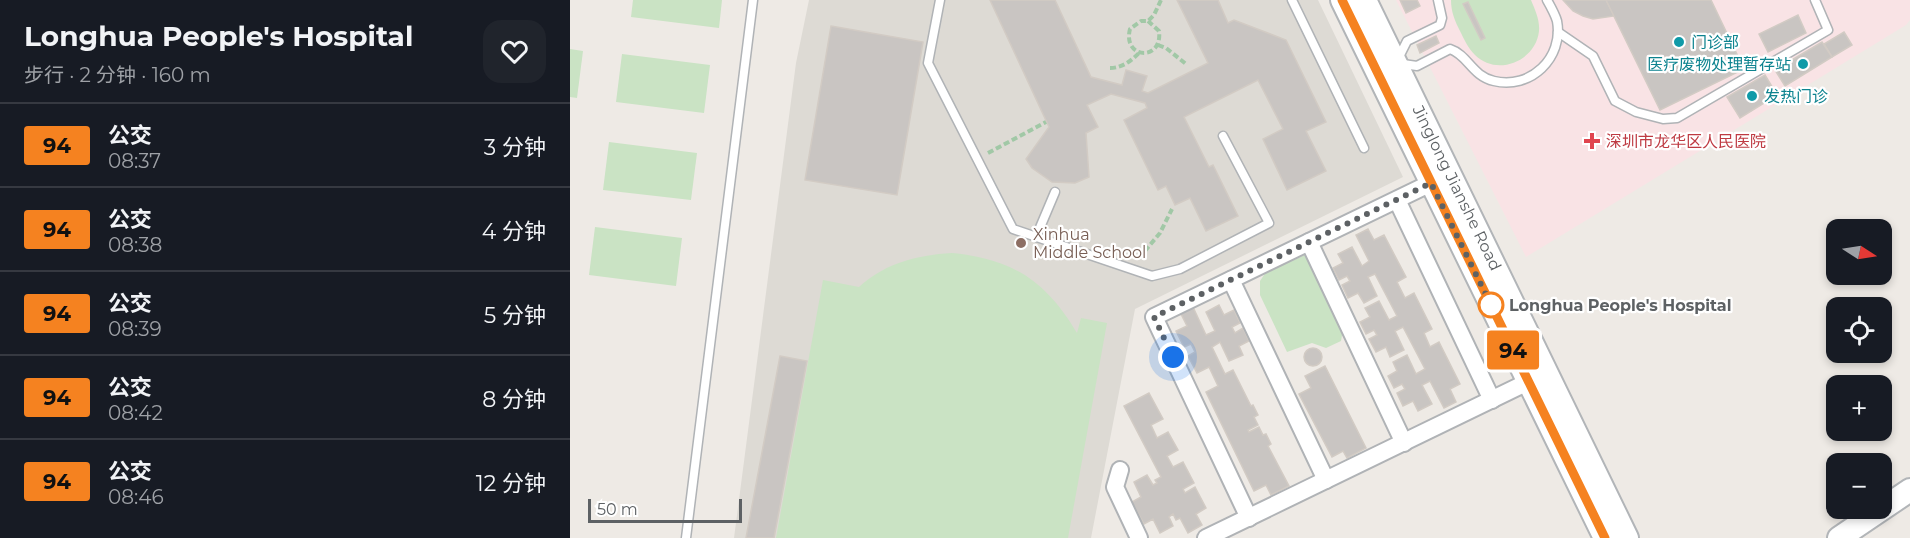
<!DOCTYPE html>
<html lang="zh">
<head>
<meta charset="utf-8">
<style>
  :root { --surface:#171b24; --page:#20242c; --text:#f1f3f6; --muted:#9ea1a6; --line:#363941 }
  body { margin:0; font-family:Montserrat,"Noto Sans SC",sans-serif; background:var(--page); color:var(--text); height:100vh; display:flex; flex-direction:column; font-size:22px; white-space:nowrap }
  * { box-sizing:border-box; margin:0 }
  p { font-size:20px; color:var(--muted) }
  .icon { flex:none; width:33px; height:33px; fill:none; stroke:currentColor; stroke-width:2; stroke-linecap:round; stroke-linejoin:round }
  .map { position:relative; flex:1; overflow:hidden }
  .panel { display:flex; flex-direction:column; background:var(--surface); width:570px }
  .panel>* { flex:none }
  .badge { padding:0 12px; border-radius:4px; font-size:21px; line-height:39px }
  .needle { width:39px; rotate:102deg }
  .controls { position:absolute; left:1256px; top:219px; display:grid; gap:12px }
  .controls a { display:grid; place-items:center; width:66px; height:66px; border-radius:12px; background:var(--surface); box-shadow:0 3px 9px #0003; font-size:30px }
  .scale { position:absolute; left:18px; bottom:15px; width:154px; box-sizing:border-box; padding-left:6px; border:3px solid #5d6164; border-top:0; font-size:16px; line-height:21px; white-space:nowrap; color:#5d6164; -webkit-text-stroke:4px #fff; paint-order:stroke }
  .you { position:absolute; width:30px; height:30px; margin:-15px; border:4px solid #fff; border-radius:50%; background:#1a73e8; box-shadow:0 0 0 9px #1a73e833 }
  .map>.badge { position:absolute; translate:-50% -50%; box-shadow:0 0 0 3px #fff }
  .round { display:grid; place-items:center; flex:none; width:63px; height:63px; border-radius:18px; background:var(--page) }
  .summary { display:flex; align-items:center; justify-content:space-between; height:102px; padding:0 24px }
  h1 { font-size:28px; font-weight:700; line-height:45px }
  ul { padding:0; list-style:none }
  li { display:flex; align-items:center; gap:18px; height:84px; padding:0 24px; border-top:2px solid var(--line) }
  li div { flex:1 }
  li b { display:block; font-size:22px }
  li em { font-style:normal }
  li .badge { min-width:66px; font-weight:700; text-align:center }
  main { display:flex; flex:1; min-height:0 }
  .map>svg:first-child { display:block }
  .education { fill:#dddad4 }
  .medical { fill:#f9e3e5 }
  .green { fill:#cae3c4 }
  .building { fill:#c9c5c2; stroke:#d2cbc4; stroke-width:1.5 }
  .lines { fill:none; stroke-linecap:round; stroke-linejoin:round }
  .service-casing { stroke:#b0b3b6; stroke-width:11 }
  .minor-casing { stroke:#b0b3b6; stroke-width:20 }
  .secondary-casing { stroke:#b2b5b8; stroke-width:26 }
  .path { stroke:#a1c8a6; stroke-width:4; stroke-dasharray:6 3; stroke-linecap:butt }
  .service { stroke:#fff; stroke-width:8 }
  .minor { stroke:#fff; stroke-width:16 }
  .secondary { stroke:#fff; stroke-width:22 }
  .line-casing { stroke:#fff; stroke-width:14 }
  .line { stroke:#f58220; stroke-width:9 }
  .walk { stroke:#5d6164; stroke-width:6; stroke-dasharray:0 10.8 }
  .culture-dot { fill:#0f9aa8; stroke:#fff; stroke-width:2 }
  .health-dot { fill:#e0444e; stroke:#fff; stroke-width:2 }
  .education-dot { fill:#8d6e63; stroke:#fff; stroke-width:2 }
  .stop-dot { fill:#fff; stroke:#f58220; stroke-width:3 }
  .labels { text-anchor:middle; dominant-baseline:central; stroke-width:4.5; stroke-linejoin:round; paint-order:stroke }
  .culture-label { font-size:16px; fill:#0d838f; stroke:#fff; text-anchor:start }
  .health-label { font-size:16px; fill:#be3a42; stroke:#fff; text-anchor:start }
  .street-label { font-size:16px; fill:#5d6164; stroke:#fff }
  .education-label { font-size:16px; fill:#785e54; stroke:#fff; text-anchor:start }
  .stop-label { font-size:16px; font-weight:bold; fill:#5d6164; stroke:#fff; text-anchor:start }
</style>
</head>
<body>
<main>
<section class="panel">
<div class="summary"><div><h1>Longhua People's Hospital</h1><p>步行 · 2 分钟 · 160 m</p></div><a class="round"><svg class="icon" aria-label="heart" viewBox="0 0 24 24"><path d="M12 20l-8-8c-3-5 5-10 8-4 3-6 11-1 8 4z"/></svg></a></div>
<ul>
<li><span class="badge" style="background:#f58220;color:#111">94</span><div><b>公交</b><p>08:37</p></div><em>3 分钟</em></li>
<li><span class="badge" style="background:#f58220;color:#111">94</span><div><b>公交</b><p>08:38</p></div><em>4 分钟</em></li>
<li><span class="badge" style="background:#f58220;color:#111">94</span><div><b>公交</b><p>08:39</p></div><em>5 分钟</em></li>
<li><span class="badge" style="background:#f58220;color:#111">94</span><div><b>公交</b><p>08:42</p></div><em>8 分钟</em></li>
<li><span class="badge" style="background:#f58220;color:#111">94</span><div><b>公交</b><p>08:46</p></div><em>12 分钟</em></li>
</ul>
</section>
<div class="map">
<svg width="1340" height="538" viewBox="0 0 1340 538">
  <rect width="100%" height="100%" fill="#eeeae5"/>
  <!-- education -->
  <polygon class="education" points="239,0 748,0 833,177 565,309 521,538 164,538 226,63"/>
  <!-- medical -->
  <polygon class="medical" points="826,0 1340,0 1340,20 1336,25 956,257"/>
  <!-- green -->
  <g class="green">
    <polygon points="63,0 152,0 149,28 61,17"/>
    <path d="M881,0H961C965,10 970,20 969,31C966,61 927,77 905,55C898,48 894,39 890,31C885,21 881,12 881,0Z"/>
    <polygon points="0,49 13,51 7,98 0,97"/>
    <polygon points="52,54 140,65 134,113 46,102"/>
    <polygon points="39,142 127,153 121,200 33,190"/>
    <polygon points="25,227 112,238 106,286 19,275"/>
    <path d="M382,253C443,259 476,281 507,333L511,318L537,323L498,538H206L253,280L289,287C315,263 348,255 382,253Z"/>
    <polygon points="740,253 774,324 771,341 756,348 742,343 717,352 690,295 690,281 696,272"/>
  </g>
  <!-- building -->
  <g class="building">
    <polygon points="420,0 485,0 521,77 552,85 556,70 577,76 572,91 578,93 638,63 607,0 648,0 658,23 664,20 716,40 756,122 736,131 756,171 717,190 693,139 713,129 688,80 614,117 639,167 643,165 668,216 636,231 620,198 605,205 596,186 588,190 554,120 577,108 575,103 541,94 517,105 528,127 516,133 519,177 505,183 482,182 462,168 456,159 479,127"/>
    <polygon points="830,0 847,0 850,6 836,13"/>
    <polygon points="993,0 1036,0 1044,16 1023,19 1013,16 1003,11"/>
    <polygon points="1036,0 1141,0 1174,69 1090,110"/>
    <polygon points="898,2 915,38 911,40 893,4"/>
    <polygon points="1228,15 1236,33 1198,52 1189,34"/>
    <polygon points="261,26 353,42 327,195 235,180"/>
    <polygon points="1274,32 1282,45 1262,57 1254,44"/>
    <polygon points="866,36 869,43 850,53 847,45"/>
    <polygon points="1252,42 1262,57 1215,86 1205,70"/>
    <polygon points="1195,75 1207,95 1170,118 1157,97"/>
    <polygon points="798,229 804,240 814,235 836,277 827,282 835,298 844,293 862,329 854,333 860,347 869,342 890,384 880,389 886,402 874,408 860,381 852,385 862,404 848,411 843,401 833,406 827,393 835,389 832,384 824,388 818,376 827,371 823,362 837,355 846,374 855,369 833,327 825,331 834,350 820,357 816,347 806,352 799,339 807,335 804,330 796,334 790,322 800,317 795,308 809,301 819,320 827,316 805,274 798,277 807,296 794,303 788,293 778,298 772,285 780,281 777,276 769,280 763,268 773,263 768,254 782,247 792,266 799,261 786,235"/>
    <polygon points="649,305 654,315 664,310 670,323 662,327 665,333 673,328 679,341 669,346 673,355 659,361 650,342 642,347 655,374 663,370 681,406 683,405 688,415 684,417 688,425 678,430 679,432 689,427 693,435 696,434 701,444 698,446 719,486 701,495 696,485 684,491 636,392 648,386 639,367 627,373 618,356 625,352 621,344 614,347 606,331 617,326 611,314 623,307 636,335 645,331 636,312"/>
    <circle cx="743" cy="357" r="9"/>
    <polygon points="210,356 237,361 204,538 176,538"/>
    <polygon points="755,366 796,448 777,458 773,451 762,457 729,394 741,388 735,376"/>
    <polygon points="579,393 593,419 581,425 587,438 598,432 608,450 597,456 603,467 613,462 624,483 613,489 615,493 625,487 636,508 626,514 632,525 618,533 610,518 606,520 603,514 599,517 603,526 590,533 583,519 574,524 562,502 571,497 564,482 577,475 583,485 587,483 585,480 591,477 554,406"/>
  </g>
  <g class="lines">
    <defs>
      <g id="service">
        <polyline points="370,0 358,63 443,229 582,276 610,269 699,223 653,136"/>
        <polyline points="722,0 794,148"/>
        <path d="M868,0L872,18L870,25L837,41L826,63L847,66L880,49C898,55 902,76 924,81C960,90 994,58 987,21C985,14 981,7 977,0"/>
        <polyline points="988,32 1023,56 1045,101 1066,112 1093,119 1107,118 1258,30 1245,0"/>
        <polyline points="466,237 485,192"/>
        <polyline points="116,538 183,0"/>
      </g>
      <g id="minor">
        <polyline points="827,200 922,400"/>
        <polyline points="739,242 834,443"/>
        <polyline points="661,280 756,480"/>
        <polyline points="550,470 545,487 569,538"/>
        <polyline points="679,518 584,317 861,183"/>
        <polyline points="636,538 958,382"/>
      </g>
      <g id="secondary">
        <polyline points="772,0 1035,538"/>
        <polyline points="795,0 1057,538"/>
        <polyline points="1269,538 1340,490"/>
      </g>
    </defs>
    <!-- service casing -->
    <use href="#service" class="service-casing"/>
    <!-- minor casing -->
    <use href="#minor" class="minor-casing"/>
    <!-- secondary casing -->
    <use href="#secondary" class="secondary-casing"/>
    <!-- path -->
    <g class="path">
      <path d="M578,21L589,31C593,62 552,59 560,29L571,21H578L584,15L591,0"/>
      <polyline points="588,45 596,48 616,64"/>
      <path d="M540,68C552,68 561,61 569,53"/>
      <polyline points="418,153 476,122"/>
      <polyline points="569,258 590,233 602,209"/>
    </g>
    <!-- service -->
    <use href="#service" class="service"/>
    <!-- minor -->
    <use href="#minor" class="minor"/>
    <!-- secondary -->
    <use href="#secondary" class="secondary"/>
  </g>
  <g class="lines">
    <defs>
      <polyline id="line" points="772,0 1035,538"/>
    </defs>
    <!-- line casing -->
    <use href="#line" class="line-casing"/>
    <!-- line -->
    <use href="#line" class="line"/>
    <!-- walk -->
    <polyline class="walk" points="603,357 584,317 861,183 921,305"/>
  </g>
  <!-- markers -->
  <g class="culture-dot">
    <circle cx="1109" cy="42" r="6"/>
    <circle cx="1233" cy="64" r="6"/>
    <circle cx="1182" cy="96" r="6"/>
  </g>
  <path class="health-dot" d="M1019 132h6v6h6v6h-6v6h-6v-6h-6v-6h6z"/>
  <circle class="education-dot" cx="451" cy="243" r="6"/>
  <circle class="stop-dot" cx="921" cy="305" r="12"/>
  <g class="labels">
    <!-- culture labels -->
    <g class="culture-label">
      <text x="1121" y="42">门诊部</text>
      <text x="1221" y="64" text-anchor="end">医疗废物处理暂存站</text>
      <text x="1194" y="96">发热门诊</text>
    </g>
    <!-- health labels -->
    <g class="health-label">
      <text x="1036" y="141">深圳市龙华区人民医院</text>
    </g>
    <!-- street labels -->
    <g class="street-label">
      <text transform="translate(887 188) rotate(64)">Jinglong Jianshe Road</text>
    </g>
    <!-- education labels -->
    <g class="education-label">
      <text x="463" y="234">Xinhua<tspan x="463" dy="18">Middle School</tspan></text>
    </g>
    <!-- stop labels -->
    <g class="stop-label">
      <text x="939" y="305">Longhua People's Hospital</text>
    </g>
  </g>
</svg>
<div class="controls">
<a><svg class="needle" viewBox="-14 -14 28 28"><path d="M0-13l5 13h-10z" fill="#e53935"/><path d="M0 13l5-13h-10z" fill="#9ea1a6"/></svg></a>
<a><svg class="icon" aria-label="locate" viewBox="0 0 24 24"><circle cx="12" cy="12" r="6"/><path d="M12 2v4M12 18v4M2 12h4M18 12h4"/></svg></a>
<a>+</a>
<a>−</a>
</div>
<div class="scale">50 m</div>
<div class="you" style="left:603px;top:357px"></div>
<b class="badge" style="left:943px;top:350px;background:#f58220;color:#111">94</b>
</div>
</main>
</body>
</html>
